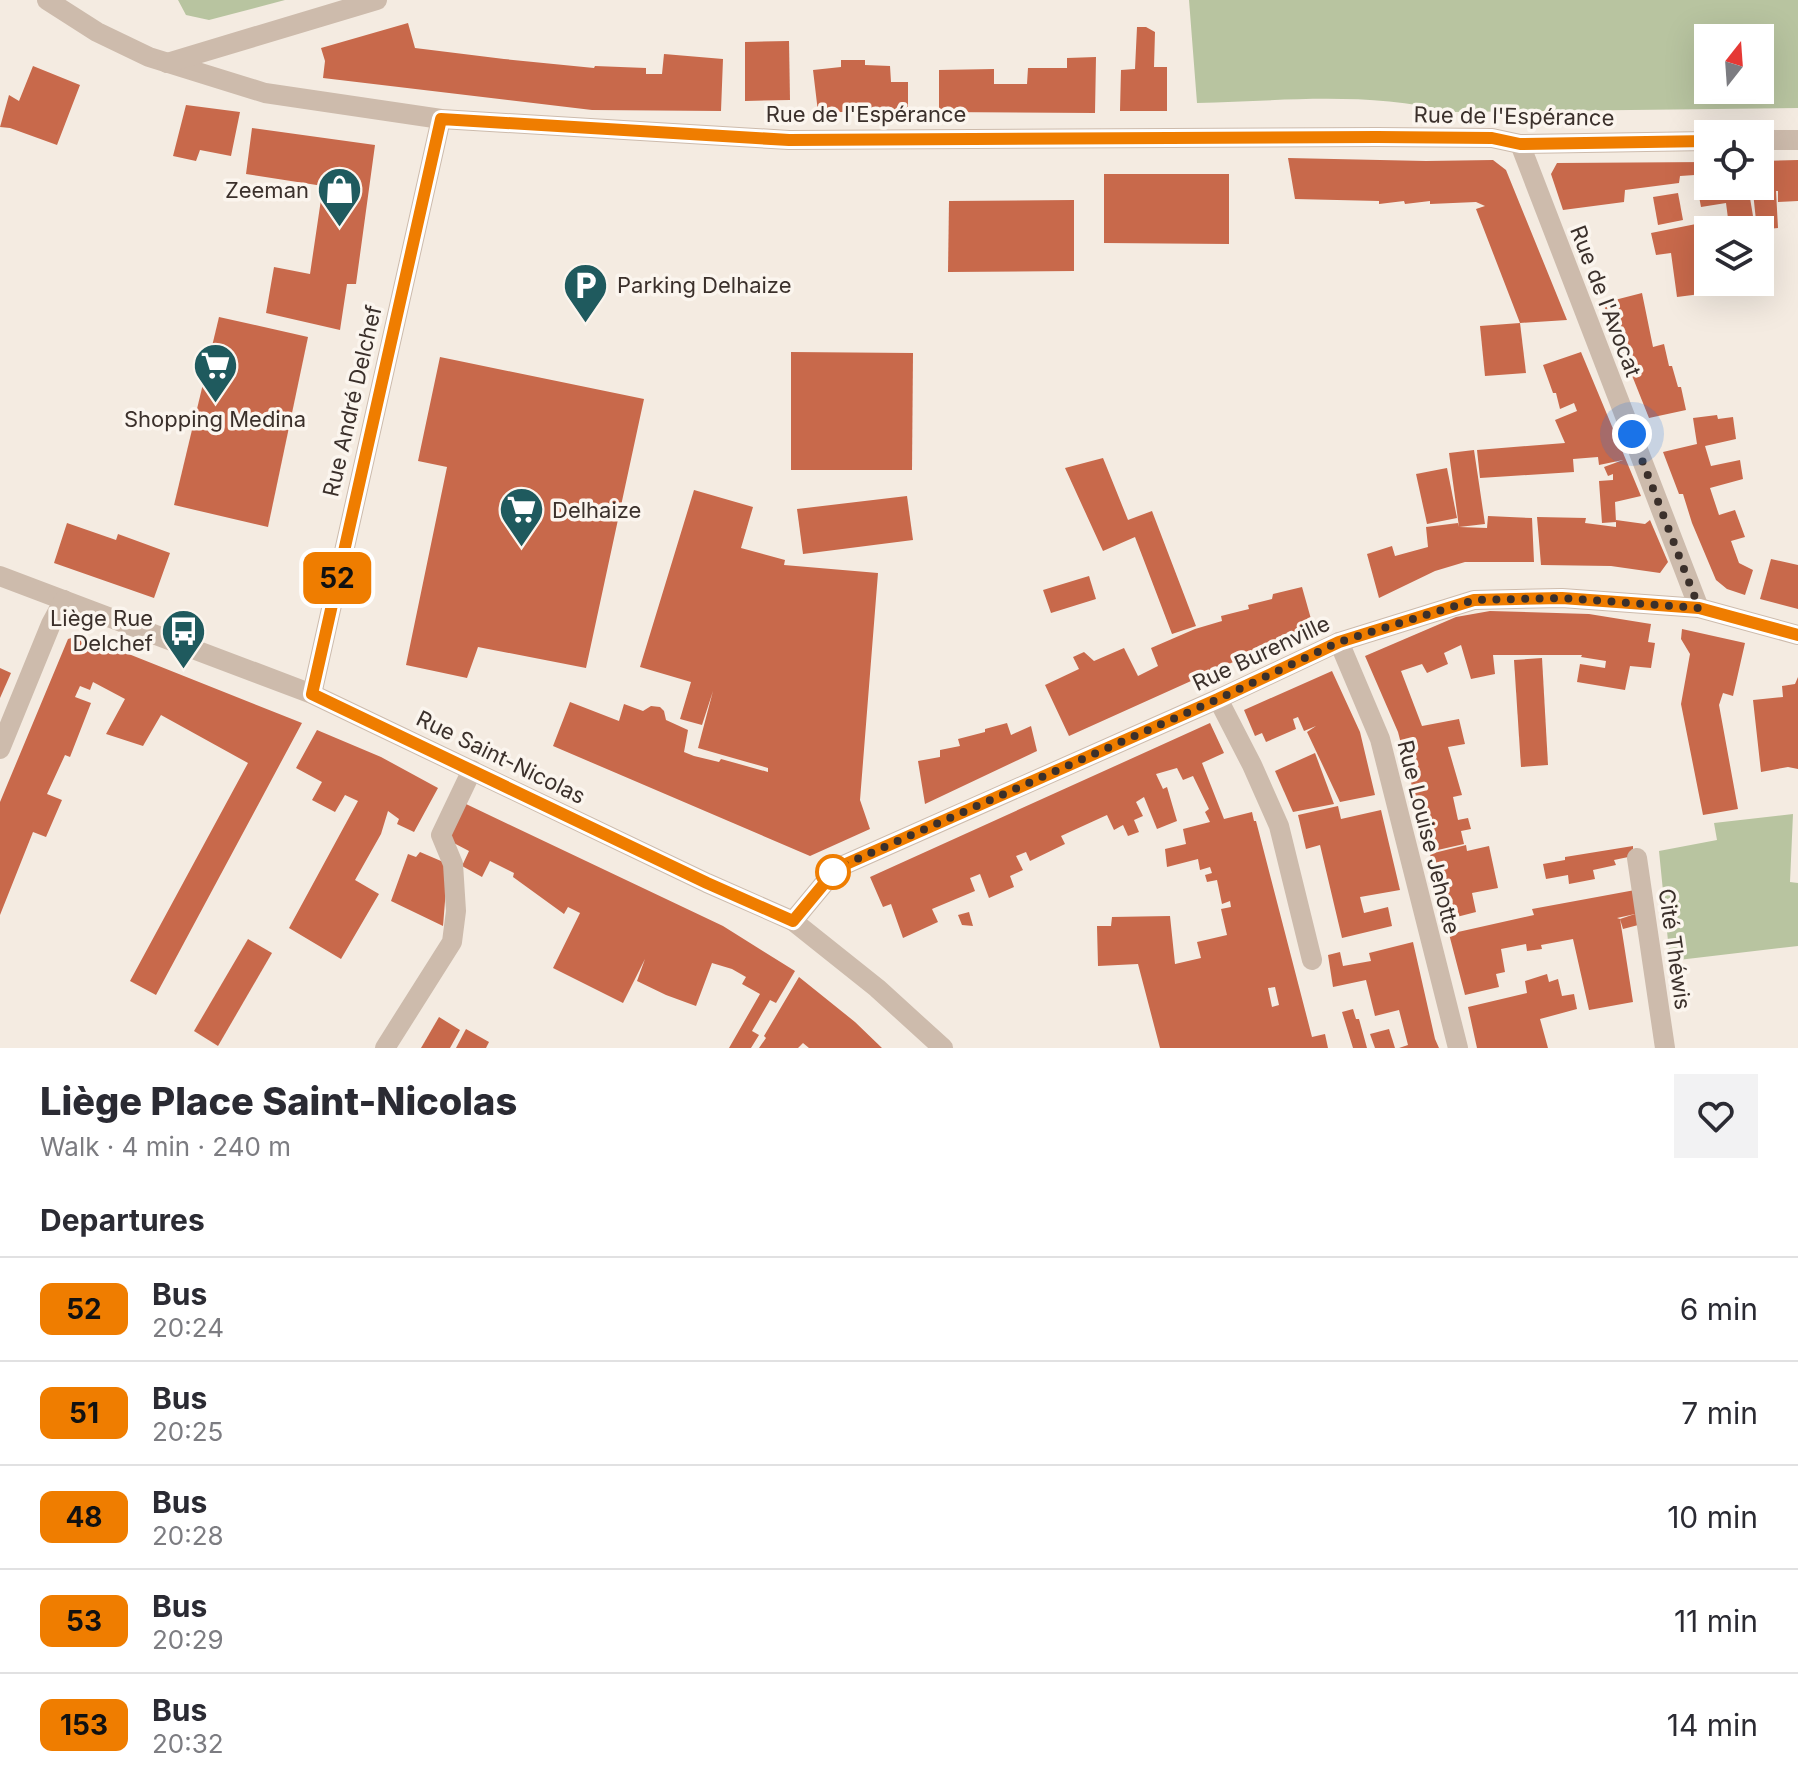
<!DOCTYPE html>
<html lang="en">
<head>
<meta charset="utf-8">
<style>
  :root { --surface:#fff; --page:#f2f2f3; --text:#2b2b33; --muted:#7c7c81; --line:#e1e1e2 }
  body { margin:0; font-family:Inter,sans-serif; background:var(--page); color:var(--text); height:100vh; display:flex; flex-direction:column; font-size:30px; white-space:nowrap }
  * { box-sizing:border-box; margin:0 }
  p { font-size:26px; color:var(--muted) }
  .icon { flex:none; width:44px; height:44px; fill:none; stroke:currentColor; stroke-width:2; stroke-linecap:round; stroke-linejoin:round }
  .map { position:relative; height:1048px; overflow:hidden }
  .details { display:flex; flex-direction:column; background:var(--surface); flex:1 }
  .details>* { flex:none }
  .badge { padding:0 16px; border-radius:12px; font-size:28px; line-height:52px }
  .needle { width:52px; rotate:17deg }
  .controls { position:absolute; left:1694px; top:24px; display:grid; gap:16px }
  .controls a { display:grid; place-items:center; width:80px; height:80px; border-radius:0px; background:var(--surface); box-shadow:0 8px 32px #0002; font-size:40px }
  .you { position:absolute; width:40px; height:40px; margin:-20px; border:6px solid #fff; border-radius:50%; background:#1a73e8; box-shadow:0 0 0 12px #1a73e833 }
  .map>.badge { position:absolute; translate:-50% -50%; box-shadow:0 0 0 4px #fff }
  h2 { padding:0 40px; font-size:30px; line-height:72px }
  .round { display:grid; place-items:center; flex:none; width:84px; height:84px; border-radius:0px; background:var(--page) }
  .head { display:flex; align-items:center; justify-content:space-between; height:136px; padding:0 40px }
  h1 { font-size:38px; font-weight:800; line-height:60px }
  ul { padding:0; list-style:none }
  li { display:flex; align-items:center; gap:24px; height:104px; padding:0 40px; border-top:2px solid var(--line) }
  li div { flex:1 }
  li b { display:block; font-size:30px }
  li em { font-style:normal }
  li .badge { min-width:88px; font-weight:700; text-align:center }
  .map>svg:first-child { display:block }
  .green { fill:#b8c4a0; fill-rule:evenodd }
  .building { fill:#c8694b; fill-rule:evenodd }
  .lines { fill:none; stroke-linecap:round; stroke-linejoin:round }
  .minor { stroke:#cdbbac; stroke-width:20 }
  .line-casing { stroke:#fff; stroke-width:18 }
  .line { stroke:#ef7d00; stroke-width:12 }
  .walk { stroke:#3b302b; stroke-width:8; stroke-dasharray:0 14.4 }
  .stop-dot { fill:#fff; stroke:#ef7d00; stroke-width:4 }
  .labels { text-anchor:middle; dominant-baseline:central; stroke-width:7; stroke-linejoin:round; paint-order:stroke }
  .street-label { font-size:22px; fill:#3b302b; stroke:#fbf5ee }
  .poi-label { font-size:22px; fill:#3b302b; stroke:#fbf5ee; text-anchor:end }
</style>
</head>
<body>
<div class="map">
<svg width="1798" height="1048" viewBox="0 0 1798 1048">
  <rect width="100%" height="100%" fill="#f4ebe1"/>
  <!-- green -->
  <g class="green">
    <polygon points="178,0 285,0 209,20 186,15"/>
    <path d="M1189,0H1798V108L1450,112C1369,91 1280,101 1197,103ZM1760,38V90H1708V38Z"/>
    <polygon points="1793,814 1790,882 1798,883 1798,946 1670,961 1659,851 1717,840 1714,823"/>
  </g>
  <!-- building -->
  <g class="building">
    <polygon points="408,23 415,48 504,59 594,68 595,66 646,68 646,74 662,74 664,54 723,59 721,111 592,110 323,78 325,61 321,48"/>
    <polygon points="1137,27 1146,27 1155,32 1154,67 1167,67 1167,111 1120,111 1121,70 1135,69"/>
    <polygon points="789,41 790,100 745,101 745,42"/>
    <polygon points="1096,57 1095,113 939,112 939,70 994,69 994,84 1027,84 1028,68 1067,68 1067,58"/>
    <polygon points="841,60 865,60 865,65 890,66 891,82 908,82 908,112 818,112 813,70 841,67"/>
    <polygon points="33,66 80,85 57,145 10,128 0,127 9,95 19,101"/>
    <polygon points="186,105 240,112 231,156 200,150 196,161 173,156"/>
    <polygon points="252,128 375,145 356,284 347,284 340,330 266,313 274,267 310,274 323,186 246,174"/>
    <polygon points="1288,158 1426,161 1493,160 1506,170 1567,320 1520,323 1476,209 1485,206 1476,202 1430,204 1430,201 1405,204 1404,201 1379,204 1379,201 1295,199"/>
    <polygon points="1798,160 1798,201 1778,202 1778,191 1776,191 1778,228 1757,230 1753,192 1749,192 1754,222 1729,226 1726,203 1701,207 1695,175 1680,176 1679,183 1625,190 1624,202 1563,210 1551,174 1557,163 1708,162 1708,186 1760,186 1760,161"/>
    <polygon points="1104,174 1229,174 1229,244 1104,243"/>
    <polygon points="1678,193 1683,220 1658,225 1653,197"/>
    <polygon points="1074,200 1074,271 948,272 949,201"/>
    <polygon points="1706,222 1707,230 1699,232 1700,249 1708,248 1708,282 1715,282 1716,292 1677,297 1671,253 1656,255 1651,233"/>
    <polygon points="1642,293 1653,347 1664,344 1669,366 1672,366 1678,387 1681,387 1686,410 1649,418 1603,303"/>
    <polygon points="219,317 308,337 268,527 174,505"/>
    <polygon points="1520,323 1526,373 1485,376 1480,326"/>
    <polygon points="791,352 913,353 912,470 791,470"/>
    <polygon points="1581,352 1641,496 1615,502 1616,522 1616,520 1645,524 1650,520 1668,562 1660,573 1611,566 1541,565 1537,517 1586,518 1585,523 1616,527 1616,522 1602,523 1599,481 1613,480 1613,474 1608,476 1604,467 1623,460 1599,465 1598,457 1573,459 1574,472 1480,478 1477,450 1565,443 1555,420 1577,411 1574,403 1560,409 1556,393 1553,393 1543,365"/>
    <polygon points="440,357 644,399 586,668 478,647 467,678 406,665 447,467 418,461"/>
    <polygon points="1717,415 1718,419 1733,417 1736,439 1705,446 1711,466 1740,460 1743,479 1710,488 1719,515 1735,510 1745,537 1731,541 1739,563 1753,570 1745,595 1727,589 1716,580 1692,523 1683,494 1679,494 1663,452 1697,444 1693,418"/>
    <polygon points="1474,450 1485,524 1459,527 1487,528 1488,516 1532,518 1534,562 1465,562 1435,571 1379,598 1367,554 1392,546 1395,556 1428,547 1426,527 1458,523 1459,527 1449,453"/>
    <polygon points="1103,458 1128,520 1152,511 1196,626 1172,634 1135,537 1103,551 1065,468"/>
    <polygon points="1447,468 1457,518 1427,524 1416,474"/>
    <polygon points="694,490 753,507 741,548 785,560 784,565 878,573 860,800 870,829 810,856 553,746 570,702 619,721 624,704 643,711 651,706 660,707 664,711 666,720 688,730 684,752 694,756 719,762 721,759 768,772 768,768 698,748 713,691 702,725 680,719 691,682 640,667"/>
    <polygon points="907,496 913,540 803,554 797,509"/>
    <polygon points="67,523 116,540 118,534 170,553 154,598 54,563"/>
    <polygon points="1771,559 1798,565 1798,609 1760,599"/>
    <polygon points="1089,576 1096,599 1051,613 1043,590"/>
    <polygon points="1302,587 1313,626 1069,736 1045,685 1079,669 1073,657 1084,652 1094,661 1124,648 1138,676 1158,666 1151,648 1195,629 1222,621 1221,616 1249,609 1248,605 1272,599 1273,594"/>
    <polygon points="178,610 195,617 193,623 175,616"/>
    <polygon points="1490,611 1589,614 1651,624 1648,642 1655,643 1651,668 1630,666 1625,690 1577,682 1580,664 1605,668 1606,661 1581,657 1582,655 1493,655 1495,674 1471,679 1461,645 1444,653 1448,664 1427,673 1422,664 1401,671 1422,726 1459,719 1465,744 1448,747 1462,795 1453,797 1458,820 1468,818 1471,829 1461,831 1464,844 1429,852 1398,732 1365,656 1456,617"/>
    <polygon points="1682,629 1745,643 1733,696 1723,693 1719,705 1738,809 1703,815 1681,704 1690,654 1681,639"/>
    <polygon points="81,635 302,723 156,995 130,981 248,763 161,715 143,746 106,734 125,699 93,682 90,690 80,686 75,697 91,703 70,757 65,755 47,794 62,800 46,837 33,832 0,915 0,802 68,639"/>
    <polygon points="1542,658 1548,765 1521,767 1514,660"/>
    <polygon points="0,668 11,673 0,698"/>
    <polygon points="1332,671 1360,732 1375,795 1340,802 1307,732 1316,726 1304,731 1298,717 1293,719 1296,729 1266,742 1262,733 1255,736 1244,710"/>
    <polygon points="1798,677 1798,769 1788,767 1761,772 1753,700 1783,697 1782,686 1795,684"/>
    <polygon points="1007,723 1011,735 1031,726 1037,751 925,804 918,761 940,757 940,750 960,746 958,739 985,732 985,729"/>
    <path d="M1210,723L1224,753L1202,763L1224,819L1252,812L1254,821H1256L1312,1037L1325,1034L1328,1048H1160L1138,964L1098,966L1097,926H1111L1112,917L1170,916L1175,964L1201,958L1197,942L1227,935L1221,909L1231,907L1230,901L1222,904L1217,880L1207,882L1205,875L1212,873L1210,867L1200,870L1198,859L1167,867L1165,849L1186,844L1183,829L1210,822L1205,812L1209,809L1193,776L1183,780L1177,768L1156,774L1163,789L1167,787L1177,821L1157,829L1144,797L1136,802L1143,816L1134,820L1139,832L1128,836L1123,825L1114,830L1107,815L1096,820L1061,836L1065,844L1030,861L1026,852L1016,856L1023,870L1010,876L1014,887L989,898L980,874L970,878L975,891L932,909L938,922L903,938L891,904L883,907L870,877ZM1275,987L1279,1005L1272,1007L1268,988Z"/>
    <polygon points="317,730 381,757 438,788 414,832 397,824 399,819 388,811 381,834 355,880 379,894 341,959 289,928 358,801 345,795 335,812 312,800 322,782 296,768"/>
    <polygon points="1315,753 1334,804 1293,812 1275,771"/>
    <polygon points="466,804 723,926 795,971 776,1003 770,1000 752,1031 759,1035 751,1048 729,1048 760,994 742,984 746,977 732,969 712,963 696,1006 666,995 637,981 645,959 623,1003 553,968 580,913 568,907 564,914 513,877 514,873 490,861 482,877 462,866 469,851 448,840"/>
    <polygon points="1338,806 1341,819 1381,810 1400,890 1360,897 1364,913 1388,907 1392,926 1342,938 1320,845 1306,849 1298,815"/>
    <polygon points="1466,845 1467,851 1489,846 1498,888 1472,893 1476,912 1445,920 1430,854"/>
    <polygon points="1633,846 1633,856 1614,860 1616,865 1593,870 1595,879 1569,884 1568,875 1546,879 1543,864 1565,860 1565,857"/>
    <polygon points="420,852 448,864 443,926 391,901 408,854 416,857"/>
    <polygon points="1635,890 1642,924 1623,929 1620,919 1635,914 1617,918 1620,919 1633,1002 1589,1010 1573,939 1541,945 1542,949 1527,951 1526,944 1501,949 1505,972 1496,974 1499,987 1465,995 1449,934 1534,915 1532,909"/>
    <polygon points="969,912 973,926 962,925 958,915"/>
    <polygon points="248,939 272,953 218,1046 194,1031"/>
    <polygon points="1413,942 1435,1039 1439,1048 1399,1048 1408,1045 1399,1010 1375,1016 1366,980 1333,987 1328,955 1340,952 1343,966 1371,961 1369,953"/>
    <polygon points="1547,974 1549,982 1558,979 1562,996 1574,994 1577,1009 1540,1019 1548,1048 1477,1048 1468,1007 1527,993 1525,981"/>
    <polygon points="799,977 855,1022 882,1048 809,1048 803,1043 798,1048 759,1048 766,1038 764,1036"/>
    <polygon points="1353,1009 1356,1019 1359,1019 1367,1048 1353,1048 1342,1012"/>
    <polygon points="439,1017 460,1030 450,1048 421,1048"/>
    <polygon points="466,1029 489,1042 486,1048 456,1048"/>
    <polygon points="1389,1029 1395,1048 1375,1048 1370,1034"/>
  </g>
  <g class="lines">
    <!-- minor -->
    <g class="minor">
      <polyline points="47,0 97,32 149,57 265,93 441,119 789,140 1377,137 1492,138 1520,144 1708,141"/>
      <polyline points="167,63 377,0"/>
      <polyline points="1760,140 1798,140"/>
      <polyline points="1520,144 1699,608"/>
      <polyline points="0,576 312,694 707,883 793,921 877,988 943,1048"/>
      <polyline points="1339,642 1380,739 1458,1048"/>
      <polyline points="312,694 441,119"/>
      <polyline points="1218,699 1252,765 1279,826 1312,960"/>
      <polyline points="0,749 51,624 64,600"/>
      <polyline points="1637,858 1665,1048"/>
      <polyline points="793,921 837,868 1218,699 1339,642 1474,600 1562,598 1699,608 1798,635"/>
      <polyline points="385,1048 452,942 456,911 453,864 441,835 472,770"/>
    </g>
  </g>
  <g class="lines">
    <defs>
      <polyline id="line" points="1708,141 1520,144 1492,138 1377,137 789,140 441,119 312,694 707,883 793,921 837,868 1218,699 1339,642 1474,600 1562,598 1699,608 1798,635"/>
    </defs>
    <!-- line casing -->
    <use href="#line" class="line-casing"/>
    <!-- line -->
    <use href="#line" class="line"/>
    <!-- walk -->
    <polyline class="walk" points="833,872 837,868 1218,699 1339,642 1474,600 1562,598 1699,608 1632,434"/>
  </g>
  <!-- icons -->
  <defs>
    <symbol id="shop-pin" viewBox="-11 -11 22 30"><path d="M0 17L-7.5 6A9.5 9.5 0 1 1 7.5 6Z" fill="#1f5a5e" stroke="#fbf5ee"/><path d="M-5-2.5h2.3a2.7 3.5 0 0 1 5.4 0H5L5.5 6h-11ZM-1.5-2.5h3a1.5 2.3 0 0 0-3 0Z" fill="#fff"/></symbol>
    <symbol id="parking-pin" viewBox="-11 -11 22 30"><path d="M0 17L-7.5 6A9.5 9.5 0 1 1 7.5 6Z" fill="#1f5a5e" stroke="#fbf5ee"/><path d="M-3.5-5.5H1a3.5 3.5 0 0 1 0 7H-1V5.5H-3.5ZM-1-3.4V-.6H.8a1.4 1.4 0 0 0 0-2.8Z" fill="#fff"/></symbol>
    <symbol id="supermarket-pin" viewBox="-11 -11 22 30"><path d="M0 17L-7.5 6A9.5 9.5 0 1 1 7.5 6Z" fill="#1f5a5e" stroke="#fbf5ee"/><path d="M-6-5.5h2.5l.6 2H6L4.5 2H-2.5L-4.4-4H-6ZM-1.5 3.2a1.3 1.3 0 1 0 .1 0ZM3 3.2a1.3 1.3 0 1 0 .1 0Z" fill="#fff"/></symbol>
    <symbol id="bus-pin" viewBox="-11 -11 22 30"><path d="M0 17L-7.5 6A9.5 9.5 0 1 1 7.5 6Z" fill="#1f5a5e" stroke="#fbf5ee"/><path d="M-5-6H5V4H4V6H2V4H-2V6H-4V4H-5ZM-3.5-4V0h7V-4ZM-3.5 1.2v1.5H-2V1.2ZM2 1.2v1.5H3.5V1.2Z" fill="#fff"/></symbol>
  </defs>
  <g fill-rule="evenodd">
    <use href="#shop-pin" x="314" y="164" width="51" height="69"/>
    <use href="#parking-pin" x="560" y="260" width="51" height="69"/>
    <use href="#supermarket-pin" x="190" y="340" width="51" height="69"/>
    <use href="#supermarket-pin" x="496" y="484" width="51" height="69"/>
    <use href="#bus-pin" x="158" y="606" width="51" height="69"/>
  </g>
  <!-- markers -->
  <circle class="stop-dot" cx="833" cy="872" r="16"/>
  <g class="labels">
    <!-- street labels -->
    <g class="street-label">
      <text x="866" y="114">Rue de l'Espérance</text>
      <text transform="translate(1514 116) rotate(1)">Rue de l'Espérance</text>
      <text transform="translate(1606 301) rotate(69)">Rue de l'Avocat</text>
      <text transform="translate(352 401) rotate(-77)">Rue André Delchef</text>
      <text transform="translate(1261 653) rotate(-25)">Rue Burenville</text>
      <text transform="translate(501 757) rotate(26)">Rue Saint-Nicolas</text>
      <text transform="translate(1429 837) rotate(76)">Rue Louise Jehotte</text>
      <text transform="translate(1675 949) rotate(82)">Cité Théwis</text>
    </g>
    <!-- poi labels -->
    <g class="poi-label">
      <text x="309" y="190">Zeeman</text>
      <text x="617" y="285" text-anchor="start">Parking Delhaize</text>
      <text x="215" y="419" text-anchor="middle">Shopping Medina</text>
      <text x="552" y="510" text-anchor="start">Delhaize</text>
      <text x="153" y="618">Liège Rue<tspan x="153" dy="25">Delchef</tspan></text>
    </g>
  </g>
</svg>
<div class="controls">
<a><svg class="needle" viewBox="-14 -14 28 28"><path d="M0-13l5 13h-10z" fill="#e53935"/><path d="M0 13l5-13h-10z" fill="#7c7c81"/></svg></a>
<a><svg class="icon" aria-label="locate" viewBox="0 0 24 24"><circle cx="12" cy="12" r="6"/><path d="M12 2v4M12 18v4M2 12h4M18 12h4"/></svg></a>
<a><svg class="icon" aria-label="layers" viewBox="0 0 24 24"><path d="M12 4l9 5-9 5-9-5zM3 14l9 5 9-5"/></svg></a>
</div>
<div class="you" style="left:1632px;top:434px"></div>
<b class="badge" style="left:337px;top:578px;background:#ef7d00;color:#111">52</b>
</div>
<section class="details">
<div class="head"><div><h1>Liège Place Saint-Nicolas</h1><p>Walk · 4 min · 240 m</p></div><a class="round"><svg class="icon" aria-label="heart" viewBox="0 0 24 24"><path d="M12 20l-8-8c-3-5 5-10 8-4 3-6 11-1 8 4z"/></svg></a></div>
<h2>Departures</h2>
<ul>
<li><span class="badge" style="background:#ef7d00;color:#111">52</span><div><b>Bus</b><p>20:24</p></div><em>6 min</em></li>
<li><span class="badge" style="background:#ef7d00;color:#111">51</span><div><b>Bus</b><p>20:25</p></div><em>7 min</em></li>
<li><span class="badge" style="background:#ef7d00;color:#111">48</span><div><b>Bus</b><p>20:28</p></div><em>10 min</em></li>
<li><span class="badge" style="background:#ef7d00;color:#111">53</span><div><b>Bus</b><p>20:29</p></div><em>11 min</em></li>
<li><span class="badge" style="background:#ef7d00;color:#111">153</span><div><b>Bus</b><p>20:32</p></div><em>14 min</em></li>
</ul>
</section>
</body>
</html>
